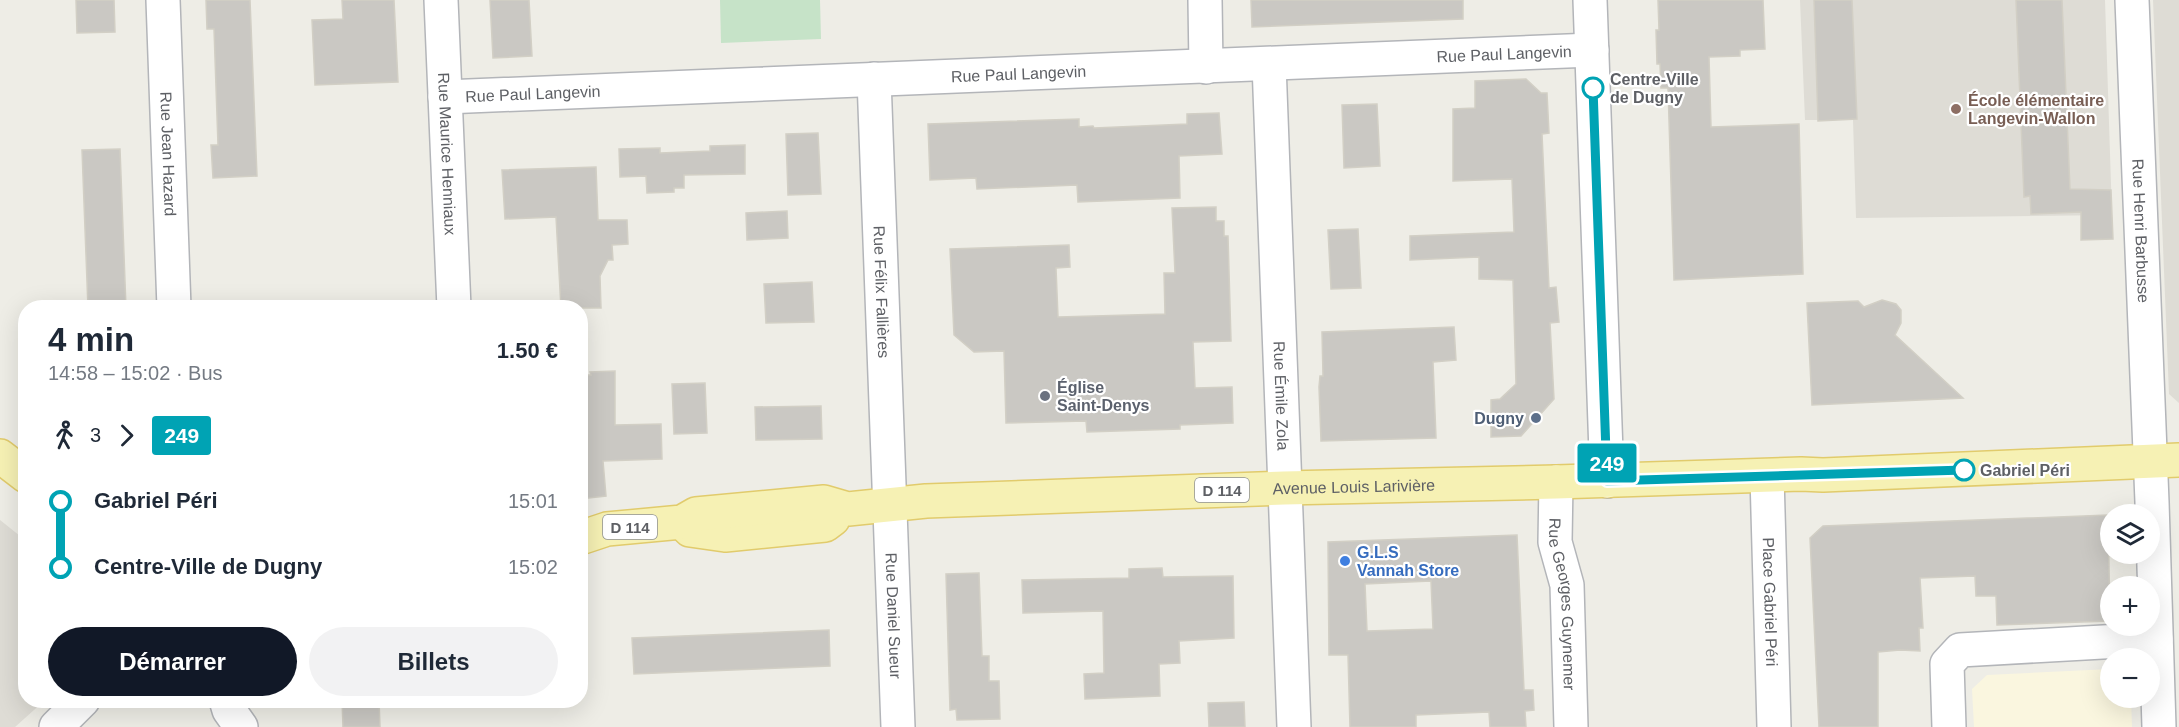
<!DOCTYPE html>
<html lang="fr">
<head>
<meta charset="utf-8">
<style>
  :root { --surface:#fff; --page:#f2f2f3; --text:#1f2937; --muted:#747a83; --accent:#111827 }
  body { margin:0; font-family:Arial,sans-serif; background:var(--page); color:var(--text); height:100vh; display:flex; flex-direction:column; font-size:22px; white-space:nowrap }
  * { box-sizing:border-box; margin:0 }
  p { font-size:20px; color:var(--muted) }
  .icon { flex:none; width:33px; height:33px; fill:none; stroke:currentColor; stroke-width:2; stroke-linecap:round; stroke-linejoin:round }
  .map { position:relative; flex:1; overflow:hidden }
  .sheet { position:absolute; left:18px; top:300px; width:570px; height:408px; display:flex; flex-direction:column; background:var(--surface); border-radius:24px; box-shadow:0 6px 24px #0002 }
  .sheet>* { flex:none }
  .badge { padding:0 12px; border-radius:4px; font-size:21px; line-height:39px }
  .fabs { position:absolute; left:2100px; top:504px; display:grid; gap:12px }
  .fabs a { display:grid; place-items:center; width:60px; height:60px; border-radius:50%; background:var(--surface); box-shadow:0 6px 24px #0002; font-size:30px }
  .map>.badge { position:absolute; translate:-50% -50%; box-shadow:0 0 0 3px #fff }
  .legs { display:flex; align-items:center; gap:9px; height:66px; padding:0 30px; font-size:20px }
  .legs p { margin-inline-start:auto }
  .summary { display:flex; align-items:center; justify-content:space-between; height:102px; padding:0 30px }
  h1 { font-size:33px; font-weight:700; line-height:45px }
  .primary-button { display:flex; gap:12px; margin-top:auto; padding:12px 30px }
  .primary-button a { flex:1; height:69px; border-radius:36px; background:var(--accent); color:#fff; font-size:24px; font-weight:700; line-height:69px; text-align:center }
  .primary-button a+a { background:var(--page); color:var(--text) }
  ul { padding:0 30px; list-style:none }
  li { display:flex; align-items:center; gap:21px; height:66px; font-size:22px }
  li i { display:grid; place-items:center; width:9px; height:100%; margin:0 8px; background:currentColor }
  li i::after { content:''; width:15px; height:15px; margin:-8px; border:4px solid; border-radius:50%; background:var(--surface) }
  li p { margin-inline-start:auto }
  li:first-child i { background:linear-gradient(#0000 50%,currentColor 0) }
  li:last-child i { background:linear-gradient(currentColor 50%,#0000 0) }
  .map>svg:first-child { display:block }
  .commercial { fill:#faf6df }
  .education { fill:#dedcd5 }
  .green { fill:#c6e3c8 }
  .building { fill:#cac8c3; stroke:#d2cfc5; stroke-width:1.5; fill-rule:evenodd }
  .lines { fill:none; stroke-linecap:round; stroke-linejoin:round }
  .minor-casing { stroke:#b3b5b9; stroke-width:36 }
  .primary-casing { stroke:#e1cb6c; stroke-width:36 }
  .minor { stroke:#fff; stroke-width:33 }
  .primary { stroke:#f6f1b4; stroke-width:33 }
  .line-1-casing { stroke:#fff; stroke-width:14 }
  .line-1 { stroke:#00a3b4; stroke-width:9 }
  .stop-1-dot { fill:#fff; stroke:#00a3b4; stroke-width:3 }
  .education-dot { fill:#8d6e63; stroke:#fff; stroke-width:2 }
  .worship-dot { fill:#6b7280; stroke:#fff; stroke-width:2 }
  .service-dot { fill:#5c6f8a; stroke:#fff; stroke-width:2 }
  .shop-dot { fill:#3f7fe0; stroke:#fff; stroke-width:2 }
  .labels { text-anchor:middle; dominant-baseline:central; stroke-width:4.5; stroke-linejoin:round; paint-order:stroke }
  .shield { fill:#fff; stroke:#8e9093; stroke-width:1.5 }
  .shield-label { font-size:15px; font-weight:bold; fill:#5e6065 }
  .street-label { font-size:16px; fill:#5e6065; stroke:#fff }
  .stop-label { font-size:16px; font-weight:bold; fill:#5e6065; stroke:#fff; text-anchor:start }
  .education-label { font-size:16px; font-weight:bold; fill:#785e54; stroke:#fff; text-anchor:start }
  .worship-label { font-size:16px; font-weight:bold; fill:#5b616d; stroke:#fff; text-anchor:start }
  .service-label { font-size:16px; font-weight:bold; fill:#4e5e75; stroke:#fff; text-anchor:end }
  .shop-label { font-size:16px; font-weight:bold; fill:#366cbe; stroke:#fff; text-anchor:start }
</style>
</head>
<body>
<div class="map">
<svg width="2179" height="727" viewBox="0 0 2179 727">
  <rect width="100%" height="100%" fill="#eeede6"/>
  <!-- commercial -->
  <polygon class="commercial" points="2110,669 2110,698 2131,698 2132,727 1974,727 1972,689 1987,675"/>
  <!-- education -->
  <g class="education">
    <polygon points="1800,0 2105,0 2112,215 1856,218 1853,120 1805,120"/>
    <polygon points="2153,0 2179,0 2179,403 2169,394"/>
    <polygon points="0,520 25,540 26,700 44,701 15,727 0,727"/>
  </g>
  <!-- green -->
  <polygon class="green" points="720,0 820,0 821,39 721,43"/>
  <!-- building -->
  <g class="building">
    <polygon points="76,0 114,0 115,32 77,33"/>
    <polygon points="206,0 250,0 257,176 213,178 211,145 218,145 214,29 207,29"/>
    <polygon points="342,0 394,0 398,82 315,85 312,20 343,19"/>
    <polygon points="490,0 529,0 532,56 493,58"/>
    <polygon points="1251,0 1463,0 1463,19 1252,27"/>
    <polygon points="1658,0 1763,0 1765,49 1740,50 1740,56 1709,57 1711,127 1799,124 1803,274 1674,280 1668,88 1661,88 1660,64 1657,64 1656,30 1659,30"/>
    <polygon points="1814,0 1852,0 1857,119 1818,121"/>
    <polygon points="2016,0 2062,0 2070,189 2111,190 2113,239 2081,240 2081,212 2031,214 2030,196 2024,197"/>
    <polygon points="1526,79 1541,93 1547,93 1549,133 1542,134 1549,288 1556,287 1559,322 1550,323 1554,399 1521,436 1491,437 1491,400 1500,399 1516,384 1513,280 1479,279 1479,257 1410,260 1410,236 1514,232 1512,179 1453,181 1453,109 1475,108 1475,81"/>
    <polygon points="1377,104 1380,166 1344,168 1342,105"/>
    <polygon points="1219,113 1222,154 1179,156 1180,198 1078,202 1077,185 977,189 976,178 930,180 928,124 1079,119 1079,127 1093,126 1094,128 1187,124 1187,114"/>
    <polygon points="818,133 821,194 788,195 786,134"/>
    <polygon points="745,145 745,174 684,175 684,188 674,188 674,192 647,193 646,176 620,177 619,149 660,148 660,153 710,151 710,146"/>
    <polygon points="120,149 126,308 88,308 82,150"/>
    <polygon points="596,167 598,220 627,220 628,244 612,245 613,260 608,260 600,276 601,308 561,308 556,217 505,219 502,170"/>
    <polygon points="1216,207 1216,221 1224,221 1224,236 1228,236 1231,341 1193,342 1195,388 1232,387 1233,423 1180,425 1180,429 1087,432 1086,421 1006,423 1004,351 974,352 954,335 950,249 1069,245 1070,267 1056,268 1058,317 1165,314 1164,273 1175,273 1172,208"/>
    <polygon points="787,211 788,238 747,240 746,213"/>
    <polygon points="1358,229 1361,288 1331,289 1328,230"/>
    <polygon points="812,282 814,322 766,323 764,284"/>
    <polygon points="1882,300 1896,304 1901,310 1901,323 1895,335 1963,398 1812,405 1807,303 1858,301 1864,307"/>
    <polygon points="1454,327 1456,360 1433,362 1436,438 1321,441 1319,387 1320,376 1323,376 1322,332"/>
    <polygon points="615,371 615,425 661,424 662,459 603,461 606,496 580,499 580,375 591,375 590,372"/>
    <polygon points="705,383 707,433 674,434 672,384"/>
    <polygon points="821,406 822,439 756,440 755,407"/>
    <polygon points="2108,515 2110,621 1997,625 1996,596 1976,596 1975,576 1920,578 1923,628 1919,628 1920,651 1900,650 1878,652 1878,727 1819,727 1810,538 1823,526"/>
    <path d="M1517,535L1524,690H1533L1534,710L1525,711L1526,727H1490L1489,712L1416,715V727H1350L1348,655H1329L1328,542ZM1431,581L1433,629L1367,631L1365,584Z"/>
    <polygon points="1162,568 1163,577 1233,576 1234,638 1179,641 1180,663 1159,664 1160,696 1085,699 1084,674 1104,673 1103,611 1023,613 1022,580 1129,578 1129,569"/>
    <polygon points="979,573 982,656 989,656 989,681 999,681 1000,719 957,720 956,709 950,710 946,574"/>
    <polygon points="829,630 830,666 634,674 632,638"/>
    <polygon points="342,700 379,700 380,727 343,727"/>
    <polygon points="1244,702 1245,727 1209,727 1208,703"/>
  </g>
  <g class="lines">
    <defs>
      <g id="minor">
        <path id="s1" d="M163,0L174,308"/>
        <path id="s2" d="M441,0L454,308"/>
        <polyline points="1205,0 1206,67"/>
        <polyline points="1590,0 1607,481"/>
        <path id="s3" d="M2132,0L2152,502L2159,727"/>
        <path id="s4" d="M1269,64L1294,727"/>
        <path id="s5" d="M874,79L898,727"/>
        <path id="s6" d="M445,97L1592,50"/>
        <path id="s7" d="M1767,476L1774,727"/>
        <path id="s8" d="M1556,482L1555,542L1567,585L1571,727"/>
        <polyline points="226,700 229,710 241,727"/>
        <polyline points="56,727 83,700"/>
        <polyline points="1949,727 1947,664 1960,650 2156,639"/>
      </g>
      <g id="primary">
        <polyline points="0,456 26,476"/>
        <polyline points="683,523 690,530 725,535 825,525 833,519"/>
        <path id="s9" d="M580,538L607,529L682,522L696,514L824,502L848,509L926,501L1284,488L1556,482L1801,474L1823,475L2179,460"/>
      </g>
    </defs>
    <!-- minor casing -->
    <use href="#minor" class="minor-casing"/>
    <!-- primary casing -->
    <use href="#primary" class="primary-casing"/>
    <!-- minor -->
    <use href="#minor" class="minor"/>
    <!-- primary -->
    <use href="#primary" class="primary"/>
  </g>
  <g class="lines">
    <defs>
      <polyline id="line-1" points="1593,88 1607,481 1964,470"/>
    </defs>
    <!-- line-1 casing -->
    <use href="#line-1" class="line-1-casing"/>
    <!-- line-1 -->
    <use href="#line-1" class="line-1"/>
  </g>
  <!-- markers -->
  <g class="stop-1-dot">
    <circle cx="1593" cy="88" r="10"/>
    <circle cx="1964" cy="470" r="10"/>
  </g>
  <circle class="education-dot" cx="1956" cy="109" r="6"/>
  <circle class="worship-dot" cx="1045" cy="396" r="6"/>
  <circle class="service-dot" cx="1536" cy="418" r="6"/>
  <circle class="shop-dot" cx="1345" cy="561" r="6"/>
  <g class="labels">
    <!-- shield labels -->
    <g class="shield">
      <rect x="1195" y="478" width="54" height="24" rx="4.5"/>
      <rect x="603" y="515" width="54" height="24" rx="4.5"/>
    </g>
    <g class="shield-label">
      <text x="1222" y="490">D 114</text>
      <text x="630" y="527">D 114</text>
    </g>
    <!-- street labels -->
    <g class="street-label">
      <text stroke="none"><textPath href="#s6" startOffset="1060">Rue Paul Langevin</textPath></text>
      <text stroke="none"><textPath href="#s6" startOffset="574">Rue Paul Langevin</textPath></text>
      <text stroke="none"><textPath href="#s6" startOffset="88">Rue Paul Langevin</textPath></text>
      <text stroke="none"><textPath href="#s1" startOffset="154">Rue Jean Hazard</textPath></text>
      <text stroke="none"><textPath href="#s2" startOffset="154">Rue Maurice Henniaux</textPath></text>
      <text stroke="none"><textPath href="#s3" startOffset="231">Rue Henri Barbusse</textPath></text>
      <text stroke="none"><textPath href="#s5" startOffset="213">Rue Félix Fallières</textPath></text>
      <text stroke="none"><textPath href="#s4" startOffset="332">Rue Émile Zola</textPath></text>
      <text stroke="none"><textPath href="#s9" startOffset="780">Avenue Louis Larivière</textPath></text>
      <text stroke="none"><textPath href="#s7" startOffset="126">Place Gabriel Péri</textPath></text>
      <text stroke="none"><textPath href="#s8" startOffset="123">Rue Georges Guynemer</textPath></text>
      <text stroke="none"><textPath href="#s5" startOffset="537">Rue Daniel Sueur</textPath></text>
    </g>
    <!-- stop labels -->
    <g class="stop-label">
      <text x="1610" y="79">Centre-Ville<tspan x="1610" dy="18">de Dugny</tspan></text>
      <text x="1980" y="470">Gabriel Péri</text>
    </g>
    <!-- education labels -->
    <g class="education-label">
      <text x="1968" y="100">École élémentaire<tspan x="1968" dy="18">Langevin-Wallon</tspan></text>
    </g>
    <!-- worship labels -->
    <g class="worship-label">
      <text x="1057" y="387">Église<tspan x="1057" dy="18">Saint-Denys</tspan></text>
    </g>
    <!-- service labels -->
    <g class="service-label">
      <text x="1524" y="418">Dugny</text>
    </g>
    <!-- shop labels -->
    <g class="shop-label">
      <text x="1357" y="552">G.L.S<tspan x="1357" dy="18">Vannah Store</tspan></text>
    </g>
  </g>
</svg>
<div class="fabs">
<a><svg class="icon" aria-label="layers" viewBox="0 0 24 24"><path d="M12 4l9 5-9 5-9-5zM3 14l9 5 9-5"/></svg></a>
<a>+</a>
<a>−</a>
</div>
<b class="badge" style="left:1607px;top:463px;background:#00a3b4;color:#fff">249</b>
<section class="sheet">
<div class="summary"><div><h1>4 min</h1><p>14:58 – 15:02 · Bus</p></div><b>1.50 €</b></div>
<div class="legs"><svg class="icon" aria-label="walk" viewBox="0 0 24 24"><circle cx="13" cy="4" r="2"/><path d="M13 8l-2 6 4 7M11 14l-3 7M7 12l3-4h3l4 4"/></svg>3<svg class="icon" aria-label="forward" viewBox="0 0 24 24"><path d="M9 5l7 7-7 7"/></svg><b class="badge" style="background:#00a3b4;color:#fff">249</b></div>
<ul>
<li><i style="color:#00a3b4"></i><b>Gabriel Péri</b><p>15:01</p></li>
<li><i style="color:#00a3b4"></i><b>Centre-Ville de Dugny</b><p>15:02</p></li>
</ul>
<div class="primary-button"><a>Démarrer</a><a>Billets</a></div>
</section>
</div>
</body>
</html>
